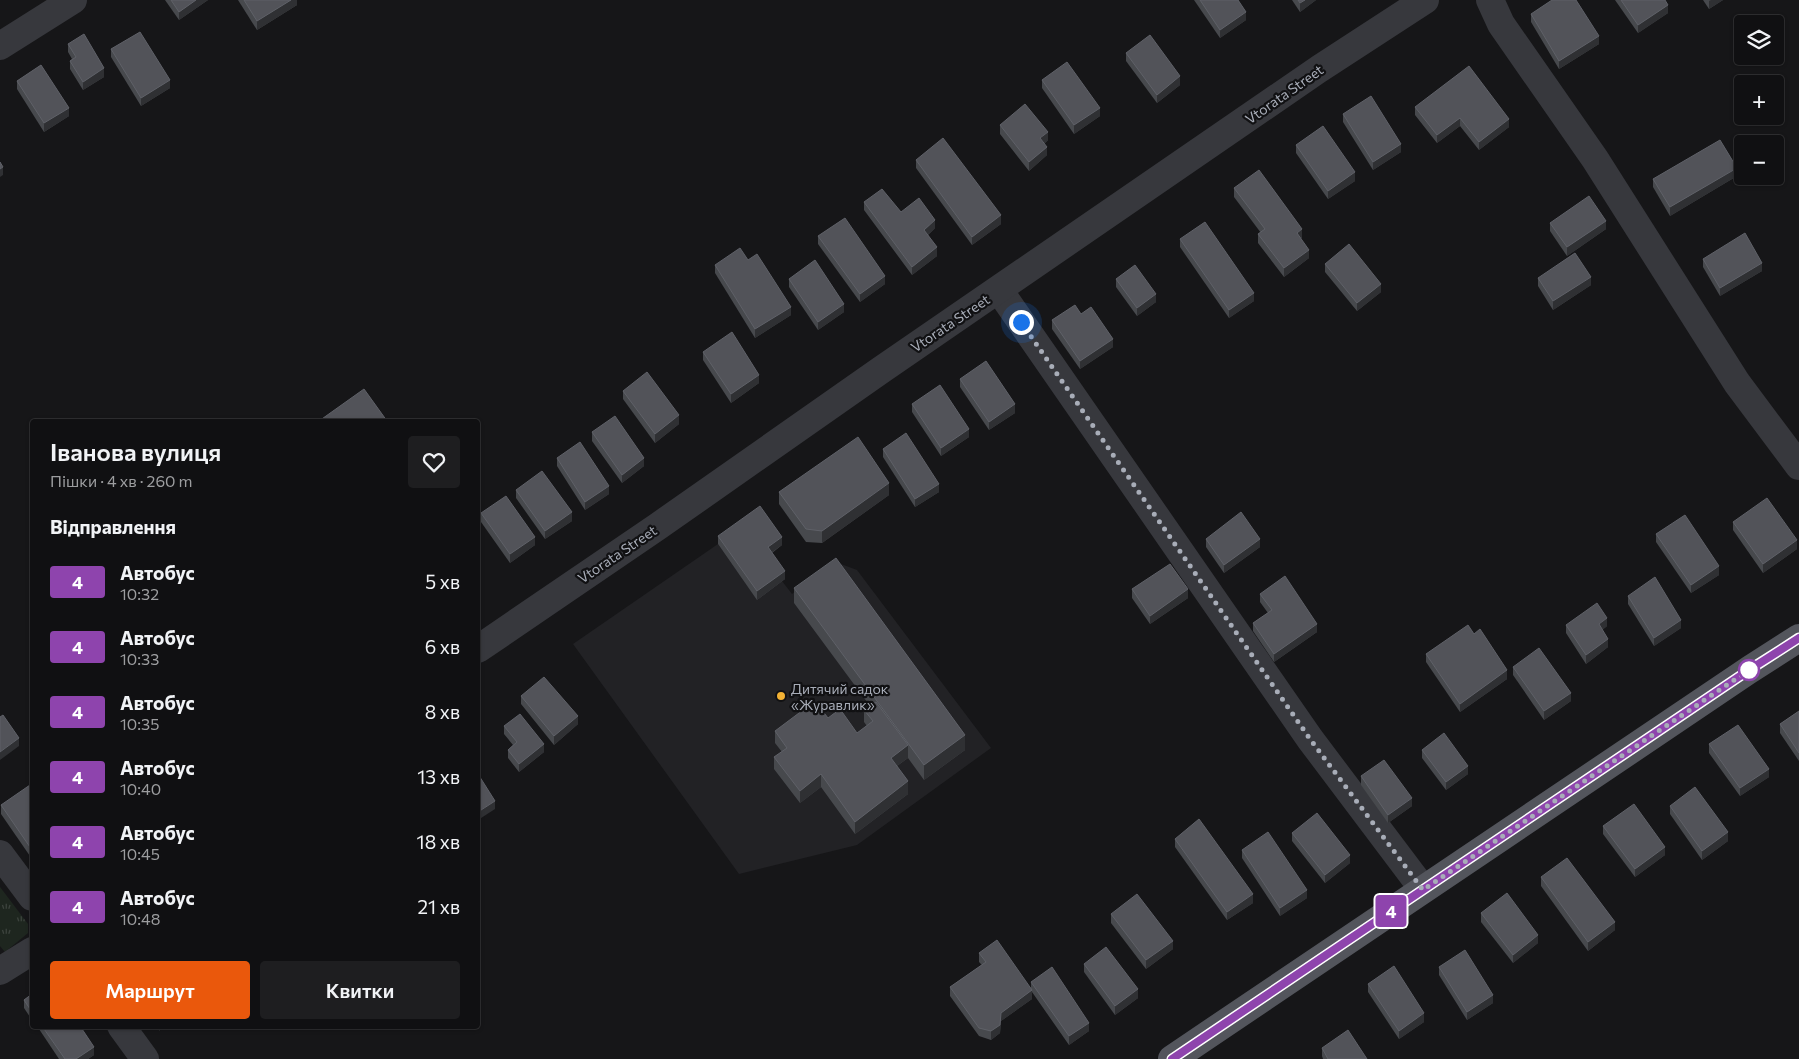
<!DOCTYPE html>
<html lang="uk">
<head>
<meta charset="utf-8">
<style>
  :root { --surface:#101012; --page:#1e1e20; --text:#f1f3f6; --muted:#9c9d9f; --line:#303032; --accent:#ea580c }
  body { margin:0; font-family:Commissioner,sans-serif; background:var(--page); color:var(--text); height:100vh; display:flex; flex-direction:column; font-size:19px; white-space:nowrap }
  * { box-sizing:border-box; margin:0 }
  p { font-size:16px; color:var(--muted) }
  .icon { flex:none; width:28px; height:28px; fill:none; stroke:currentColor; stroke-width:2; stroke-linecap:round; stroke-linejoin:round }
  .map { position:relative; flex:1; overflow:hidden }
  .side { position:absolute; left:30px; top:419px; width:450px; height:610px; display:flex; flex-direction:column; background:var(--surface); border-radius:5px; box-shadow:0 1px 4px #0004,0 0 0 1px var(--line) }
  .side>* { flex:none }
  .badge { padding:0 10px; border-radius:4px; font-size:18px; line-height:32px }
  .buttons { position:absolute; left:1734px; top:15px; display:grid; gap:10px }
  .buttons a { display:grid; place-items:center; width:50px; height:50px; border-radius:5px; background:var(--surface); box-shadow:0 1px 4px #0004,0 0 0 1px var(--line); font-size:25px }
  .you { position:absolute; width:25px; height:25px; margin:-12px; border:4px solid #fff; border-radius:50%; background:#1a73e8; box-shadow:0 0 0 8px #1a73e833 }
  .map>.badge { position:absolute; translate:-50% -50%; box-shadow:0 0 0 2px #fff }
  h2 { padding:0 20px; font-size:19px; line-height:45px }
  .round { display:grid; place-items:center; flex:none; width:52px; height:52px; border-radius:5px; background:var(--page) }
  .head { display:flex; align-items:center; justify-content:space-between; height:85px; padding:0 20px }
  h1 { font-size:24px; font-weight:600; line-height:38px }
  .action { display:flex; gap:10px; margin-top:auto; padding:10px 20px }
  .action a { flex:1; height:58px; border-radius:5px; background:var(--accent); color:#fff; font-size:20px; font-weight:600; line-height:58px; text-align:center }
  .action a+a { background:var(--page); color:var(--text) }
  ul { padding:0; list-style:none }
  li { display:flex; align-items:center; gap:15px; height:65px; padding:0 20px }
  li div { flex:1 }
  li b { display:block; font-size:19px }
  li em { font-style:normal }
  li .badge { min-width:55px; font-weight:700; text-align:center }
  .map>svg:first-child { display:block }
  .built { fill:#222225 }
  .grass { fill:url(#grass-tufts) }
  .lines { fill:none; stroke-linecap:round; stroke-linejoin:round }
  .minor { stroke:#37383d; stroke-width:28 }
  .major { stroke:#53555c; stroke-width:28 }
  .wall { fill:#47494d }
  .shaded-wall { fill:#2f3033 }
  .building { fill:#525359; stroke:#5f6168 }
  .line-casing { stroke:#fff; stroke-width:11 }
  .line { stroke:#8e44ad; stroke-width:8 }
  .walk { stroke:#a8adb8; stroke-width:5; stroke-dasharray:0 9 }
  .stop-dot { fill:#fff; stroke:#8e44ad; stroke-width:2.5 }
  .poi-dot { fill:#f2b134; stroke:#111113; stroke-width:2 }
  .labels { text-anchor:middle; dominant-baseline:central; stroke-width:4.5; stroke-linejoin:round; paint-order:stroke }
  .street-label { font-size:14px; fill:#a8adb8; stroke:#111113 }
  .poi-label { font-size:14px; fill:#a8adb8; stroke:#111113; text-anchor:start }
</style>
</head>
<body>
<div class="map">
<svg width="1799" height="1059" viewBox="0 0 1799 1059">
  <defs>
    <pattern id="grass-tufts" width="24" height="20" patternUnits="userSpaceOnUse" patternTransform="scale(1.25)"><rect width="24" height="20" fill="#1e261f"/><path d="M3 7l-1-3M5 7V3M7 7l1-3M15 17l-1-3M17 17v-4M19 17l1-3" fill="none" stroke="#3c433d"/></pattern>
  </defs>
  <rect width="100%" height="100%" fill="#161618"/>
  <!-- built -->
  <polygon class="built" points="718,544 757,599 782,581 792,594 829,564 841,564 857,570 991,748 857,845 739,874 573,644"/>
  <!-- grass -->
  <polygon class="grass" points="0,887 28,924 28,933 5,952 0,946"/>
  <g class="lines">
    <!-- minor -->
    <g class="minor">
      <polyline points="1490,0 1501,24 1595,159 1737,383 1799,466"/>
      <polyline points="0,46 73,0"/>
      <polyline points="999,290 1310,739 1423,889"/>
      <polyline points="478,649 657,527 881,370 1319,69 1425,0"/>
      <polyline points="0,854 32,897"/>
      <polyline points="0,971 32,951"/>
      <polyline points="121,1026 145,1059"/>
    </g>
    <!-- major -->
    <polyline class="major" points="1172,1059 1749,670 1799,638"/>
  </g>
  <!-- wall -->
  <g class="wall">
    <polygon points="165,0 208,0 179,20"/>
    <polygon points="238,0 297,0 297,5 257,30"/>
    <polygon points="1194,0 1238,0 1246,20 1220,38"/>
    <polygon points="1292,0 1316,0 1300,12"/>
    <polygon points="1615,0 1665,0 1668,13 1638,33"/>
    <polygon points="1703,0 1723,0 1709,9"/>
    <polygon points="1531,14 1599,44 1559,69 1531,22"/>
    <polygon points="68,44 104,77 83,90 70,69 70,61 72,59 68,52"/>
    <polygon points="111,49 170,88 141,106 111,57"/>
    <polygon points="1126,53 1180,85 1157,103 1126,61"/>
    <polygon points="1042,80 1100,116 1074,134 1042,88"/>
    <polygon points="17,81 69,116 44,132 17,89"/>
    <polygon points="1415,107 1509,127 1479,150 1460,126 1437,143 1415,115"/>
    <polygon points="1343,114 1401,152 1373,170 1343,122"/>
    <polygon points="1000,125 1048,140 1044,144 1047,155 1029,171 1000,134"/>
    <polygon points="1296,145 1355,181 1328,199 1296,153"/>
    <polygon points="916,160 1001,224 972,245 916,168"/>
    <polygon points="1737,176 1670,216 1653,187 1653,179"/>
    <polygon points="1234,188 1302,237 1301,239 1309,258 1284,277 1258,243 1258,234 1261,233 1234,197"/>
    <polygon points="864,202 901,212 935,228 928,235 937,256 912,275 864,210"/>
    <polygon points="1550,223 1606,229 1567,256 1550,231"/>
    <polygon points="818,236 885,284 860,302 818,244"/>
    <polygon points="1180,239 1254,301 1229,318 1180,247"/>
    <polygon points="1703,259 1762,271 1720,296 1703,267"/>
    <polygon points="748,260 791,315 755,338 715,273 715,265"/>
    <polygon points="1325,264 1381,292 1357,311 1325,272"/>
    <polygon points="1538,278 1591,285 1553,310 1538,286"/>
    <polygon points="789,279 844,312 818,330 789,287"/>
    <polygon points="1116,279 1156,302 1137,316 1116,287"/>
    <polygon points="1052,320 1113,347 1080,369 1052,329"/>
    <polygon points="703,352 759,383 731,403 703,360"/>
    <polygon points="960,379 1015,413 989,430 960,387"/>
    <polygon points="623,391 679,424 655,443 623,399"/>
    <polygon points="912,404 969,437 941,456 912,412"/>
    <polygon points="592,432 644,466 622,483 592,441"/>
    <polygon points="883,449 939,492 915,507 883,457"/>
    <polygon points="557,458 609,494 585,510 557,466"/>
    <polygon points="516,490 572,521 545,539 516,498"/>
    <polygon points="779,492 889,495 822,543 806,542 779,504"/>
    <polygon points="481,513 535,545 510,563 481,522"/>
    <polygon points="1733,522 1797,549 1763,573 1733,530"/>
    <polygon points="1656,534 1719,575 1691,593 1656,542"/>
    <polygon points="718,536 782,545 772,553 785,579 757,600 718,544"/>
    <polygon points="1206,539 1260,547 1224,573 1206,547"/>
    <polygon points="794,588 965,750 924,780 908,758 897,766 908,794 855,834 821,787 800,803 774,769 774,757 782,752 775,743 775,731 828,718 857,733 867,726 864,722 864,710 870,706 794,603"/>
    <polygon points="1132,589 1188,598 1150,624 1132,598"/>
    <polygon points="1260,594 1317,632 1274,662 1253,631 1253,623 1268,613 1260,602"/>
    <polygon points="1628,596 1681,628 1654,646 1628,604"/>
    <polygon points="1566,625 1607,626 1602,630 1608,647 1586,664 1566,633"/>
    <polygon points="1426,654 1507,679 1460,712 1426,662"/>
    <polygon points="1513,667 1571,701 1544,720 1513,675"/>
    <polygon points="521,696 578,724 554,745 521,704"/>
    <polygon points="1799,711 1799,761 1780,733 1780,724"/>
    <polygon points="504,726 544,752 519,772 508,758 508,750 513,745 504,734"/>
    <polygon points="1709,744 1769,777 1740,796 1709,753"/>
    <polygon points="1422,750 1468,774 1446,790 1422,758"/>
    <polygon points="1361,776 1412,806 1388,823 1361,785"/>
    <polygon points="32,789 32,859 1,814 1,805"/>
    <polygon points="1670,806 1728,841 1702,860 1670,814"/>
    <polygon points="1603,826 1665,855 1635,877 1603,834"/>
    <polygon points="1292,833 1350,863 1325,883 1292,841"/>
    <polygon points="1175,839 1253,903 1227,920 1175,847"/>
    <polygon points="1242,850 1307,898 1280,916 1242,858"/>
    <polygon points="1541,877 1615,930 1588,951 1541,886"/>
    <polygon points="1481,913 1538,943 1513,963 1481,922"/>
    <polygon points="1111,914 1173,949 1146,969 1111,923"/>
    <polygon points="979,953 1031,989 1031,982 1089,1031 1069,1045 1032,992 1032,999 1001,1021 1000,1033 991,1040 979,1036 950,996 950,987 982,965 979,962"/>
    <polygon points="1084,964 1138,998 1115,1015 1084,972"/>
    <polygon points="1439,967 1493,1003 1467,1020 1439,975"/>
    <polygon points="1368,984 1424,1022 1399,1039 1368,992"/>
    <polygon points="32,994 32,1020 24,1008 24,1000"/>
    <polygon points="37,1026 80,1026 94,1055 88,1059 59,1059"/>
    <polygon points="1322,1048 1367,1059 1323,1059 1322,1056"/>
  </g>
  <!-- shaded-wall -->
  <g class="shaded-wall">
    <polygon points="196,0 208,0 179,20 179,12"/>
    <polygon points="291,0 297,0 297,5 257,30 257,21"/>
    <polygon points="1305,0 1316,0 1300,12 1300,3"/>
    <polygon points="1711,0 1723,0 1709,9 1709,1"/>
    <polygon points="1668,5 1668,13 1638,33 1638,25"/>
    <polygon points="1246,12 1246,20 1220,38 1220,30"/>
    <polygon points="1599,36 1599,44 1559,69 1559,61"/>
    <polygon points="104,68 104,77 83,90 83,82"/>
    <polygon points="1180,76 1180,85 1157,103 1157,95"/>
    <polygon points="170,80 170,88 141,106 141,98"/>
    <polygon points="69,108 69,116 44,132 44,123"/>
    <polygon points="1100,108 1100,116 1074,134 1074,125"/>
    <polygon points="1460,118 1460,126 1437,143 1437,135"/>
    <polygon points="1509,119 1509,127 1479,150 1479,142"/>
    <polygon points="1048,132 1048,140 1040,147 1040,138"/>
    <polygon points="1401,144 1401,152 1373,170 1373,162"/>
    <polygon points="1047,147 1047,155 1029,171 1029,162"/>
    <polygon points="3,167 3,175 0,177 0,169"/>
    <polygon points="1737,168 1737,176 1670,216 1670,207"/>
    <polygon points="1355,172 1355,181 1328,199 1328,191"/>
    <polygon points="1001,215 1001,224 972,245 972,237"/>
    <polygon points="935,220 935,228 924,238 924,230"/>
    <polygon points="1606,221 1606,229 1567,256 1567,247"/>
    <polygon points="1302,229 1302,237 1297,242 1297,233"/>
    <polygon points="937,247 937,256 912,275 912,267"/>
    <polygon points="1309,250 1309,258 1284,277 1284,268"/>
    <polygon points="1762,263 1762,271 1720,296 1720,288"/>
    <polygon points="885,276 885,284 860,302 860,294"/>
    <polygon points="1591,277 1591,285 1553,310 1553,301"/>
    <polygon points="1381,284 1381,292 1357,311 1357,303"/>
    <polygon points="1254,293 1254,301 1229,318 1229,310"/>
    <polygon points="1156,294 1156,302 1137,316 1137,308"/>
    <polygon points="844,304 844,312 818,330 818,322"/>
    <polygon points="791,307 791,315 755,338 755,329"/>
    <polygon points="1113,339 1113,347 1080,369 1080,361"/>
    <polygon points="759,375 759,383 731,403 731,394"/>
    <polygon points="1015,404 1015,413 989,430 989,422"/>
    <polygon points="679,415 679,424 655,443 655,434"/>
    <polygon points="969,429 969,437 941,456 941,448"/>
    <polygon points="644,458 644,466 622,483 622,475"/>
    <polygon points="889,483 889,495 822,543 822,531"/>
    <polygon points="939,484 939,492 915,507 915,499"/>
    <polygon points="609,486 609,494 585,510 585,502"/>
    <polygon points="572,512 572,521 545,539 545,531"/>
    <polygon points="535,537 535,545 510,563 510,554"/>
    <polygon points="782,537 782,545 768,555 768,547"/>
    <polygon points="1260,539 1260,547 1224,573 1224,565"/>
    <polygon points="1797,540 1797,549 1763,573 1763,564"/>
    <polygon points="1719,566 1719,575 1691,593 1691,585"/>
    <polygon points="785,571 785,579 757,600 757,591"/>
    <polygon points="1188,589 1188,598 1150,624 1150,616"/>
    <polygon points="1607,618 1607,626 1599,633 1599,624"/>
    <polygon points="1681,620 1681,628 1654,646 1654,638"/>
    <polygon points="1317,624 1317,632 1274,662 1274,654"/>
    <polygon points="1608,639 1608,647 1586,664 1586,655"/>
    <polygon points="1507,670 1507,679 1460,712 1460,704"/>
    <polygon points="1571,693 1571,701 1544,720 1544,711"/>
    <polygon points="578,716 578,724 554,745 554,736"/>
    <polygon points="965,735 965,750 924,780 924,765"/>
    <polygon points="19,738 19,746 0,760 0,752"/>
    <polygon points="544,744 544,752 519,772 519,764"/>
    <polygon points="908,745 908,758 891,770 891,758"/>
    <polygon points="1468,766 1468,774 1446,790 1446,782"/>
    <polygon points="1769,769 1769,777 1740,796 1740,788"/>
    <polygon points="821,774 821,787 800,803 800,791"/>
    <polygon points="908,781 908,794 855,834 855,822"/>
    <polygon points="1412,798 1412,806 1388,823 1388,815"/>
    <polygon points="495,801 495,809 478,820 478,812"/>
    <polygon points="1728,832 1728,841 1702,860 1702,851"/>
    <polygon points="1665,847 1665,855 1635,877 1635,869"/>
    <polygon points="1350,855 1350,863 1325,883 1325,875"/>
    <polygon points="1307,890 1307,898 1280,916 1280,908"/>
    <polygon points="1253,894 1253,903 1227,920 1227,912"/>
    <polygon points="1615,922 1615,930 1588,951 1588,942"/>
    <polygon points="1538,935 1538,943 1513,963 1513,955"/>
    <polygon points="1173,941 1173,949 1146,969 1146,960"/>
    <polygon points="1138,989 1138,998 1115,1015 1115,1006"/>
    <polygon points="1032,990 1032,999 1001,1021 1000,1033 991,1040 991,1031 1001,1013"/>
    <polygon points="1493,995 1493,1003 1467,1020 1467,1012"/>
    <polygon points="1424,1013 1424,1022 1399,1039 1399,1031"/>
    <polygon points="1089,1023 1089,1031 1069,1045 1069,1036"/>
    <polygon points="159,1026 165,1026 159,1031"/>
    <polygon points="94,1047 94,1055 88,1059 76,1059"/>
  </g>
  <!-- building -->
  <g class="building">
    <polygon points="171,0 196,0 179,12"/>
    <polygon points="244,0 291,0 257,21"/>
    <polygon points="1200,0 1238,0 1246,12 1220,30"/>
    <polygon points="1298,0 1305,0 1300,3"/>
    <polygon points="1552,0 1576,0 1599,36 1559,61 1531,14"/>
    <polygon points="1621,0 1665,0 1668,5 1638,25"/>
    <polygon points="140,32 170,80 141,98 111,49"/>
    <polygon points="84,34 104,68 83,82 70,61 76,57 68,44"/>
    <polygon points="1150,35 1180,76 1157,95 1126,53"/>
    <polygon points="1067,62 1100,108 1074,125 1042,80"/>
    <polygon points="41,65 69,108 44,123 17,81"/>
    <polygon points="1469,66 1509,119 1479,142 1460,118 1437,135 1415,107"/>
    <polygon points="1371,96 1401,144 1373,162 1343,114"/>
    <polygon points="1025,104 1048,132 1040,138 1047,147 1029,162 1000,125"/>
    <polygon points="1323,126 1355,172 1328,191 1296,145"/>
    <polygon points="943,138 1001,215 972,237 916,160"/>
    <polygon points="1720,140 1737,168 1670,207 1653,179"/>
    <polygon points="0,162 3,167 0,169"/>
    <polygon points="1259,170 1302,229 1297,233 1309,250 1284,268 1258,234 1265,229 1234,188"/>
    <polygon points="882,189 901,212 919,198 935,220 924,230 937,247 912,267 864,202"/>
    <polygon points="1589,196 1606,221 1567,247 1550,223"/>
    <polygon points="845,218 885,276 860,294 818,236"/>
    <polygon points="1205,222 1254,293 1229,310 1180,239"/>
    <polygon points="1745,233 1762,263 1720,288 1703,259"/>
    <polygon points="1349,244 1381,284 1357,303 1325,264"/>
    <polygon points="740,248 748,260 757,254 791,307 755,329 715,265"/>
    <polygon points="1575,253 1591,277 1553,301 1538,278"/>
    <polygon points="815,260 844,304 818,322 789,279"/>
    <polygon points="1135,265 1156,294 1137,308 1116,279"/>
    <polygon points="1075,305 1081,314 1091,307 1113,339 1080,361 1052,320"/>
    <polygon points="732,332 759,375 731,394 703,352"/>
    <polygon points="986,361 1015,404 989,422 960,379"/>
    <polygon points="647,372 679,415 655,434 623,391"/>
    <polygon points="940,385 969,429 941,448 912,404"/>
    <polygon points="364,389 387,421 319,421"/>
    <polygon points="615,416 644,458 622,475 592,432"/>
    <polygon points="906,433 939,484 915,499 883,449"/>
    <polygon points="858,437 889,483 822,531 806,529 779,492"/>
    <polygon points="580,442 609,486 585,502 557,458"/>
    <polygon points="542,471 572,512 545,531 516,490"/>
    <polygon points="506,496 535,537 510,554 481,513"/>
    <polygon points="1767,498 1797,540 1763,564 1733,522"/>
    <polygon points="760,506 782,537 768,547 785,571 757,591 718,536"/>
    <polygon points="1241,512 1260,539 1224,565 1206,539"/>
    <polygon points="1685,515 1719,566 1691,585 1656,534"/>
    <polygon points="836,558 965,735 924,765 794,588"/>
    <polygon points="1170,564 1188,589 1150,616 1132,589"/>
    <polygon points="1285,576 1317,624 1274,654 1253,623 1272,610 1260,594"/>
    <polygon points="1655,577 1681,620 1654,638 1628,596"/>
    <polygon points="1597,603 1607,618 1599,624 1608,639 1586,655 1566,625"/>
    <polygon points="1468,625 1474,634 1480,629 1507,670 1460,704 1426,654"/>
    <polygon points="1539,648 1571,693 1544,711 1513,667"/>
    <polygon points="544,677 578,716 554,736 521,696"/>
    <polygon points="815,701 828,718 840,709 857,733 873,721 864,710 876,702 908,745 891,758 908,781 855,822 821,774 800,791 774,757 787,748 775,731"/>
    <polygon points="1799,711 1799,753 1780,724"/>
    <polygon points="520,714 544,744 519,764 508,750 517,742 504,726"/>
    <polygon points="3,715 19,738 0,752 0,717"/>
    <polygon points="1738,725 1769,769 1740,788 1709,744"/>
    <polygon points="1444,733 1468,766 1446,782 1422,750"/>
    <polygon points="1384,760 1412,798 1388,815 1361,776"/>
    <polygon points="478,774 495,801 478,812"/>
    <polygon points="30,785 32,789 32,850 1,805"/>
    <polygon points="1695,787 1728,832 1702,851 1670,806"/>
    <polygon points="1634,804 1665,847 1635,869 1603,826"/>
    <polygon points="1317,813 1350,855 1325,875 1292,833"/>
    <polygon points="1199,819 1253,894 1227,912 1175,839"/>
    <polygon points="1268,832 1307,890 1280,908 1242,850"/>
    <polygon points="1567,858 1615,922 1588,942 1541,877"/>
    <polygon points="1507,893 1538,935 1513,955 1481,913"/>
    <polygon points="1137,894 1173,941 1146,960 1111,914"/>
    <polygon points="997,940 1032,990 1001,1013 1000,1025 991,1031 979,1028 950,987 986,962 979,953"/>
    <polygon points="1106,947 1138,989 1115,1006 1084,964"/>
    <polygon points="1465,950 1493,995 1467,1012 1439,967"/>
    <polygon points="1394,966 1424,1013 1399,1031 1368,984"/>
    <polygon points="1052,967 1089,1023 1069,1036 1031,982"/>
    <polygon points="32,994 32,1012 24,1000"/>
    <polygon points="42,1026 80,1026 94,1047 76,1059 65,1059"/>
    <polygon points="1348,1030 1367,1059 1328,1059 1322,1048"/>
  </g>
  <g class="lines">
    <defs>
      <polyline id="line" points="1172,1059 1749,670 1799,638"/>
    </defs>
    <!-- line casing -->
    <use href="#line" class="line-casing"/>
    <!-- line -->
    <use href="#line" class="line"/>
    <!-- walk -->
    <polyline class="walk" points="1021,322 1310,739 1423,890 1749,670"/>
  </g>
  <!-- markers -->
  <circle class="stop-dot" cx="1749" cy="670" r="10"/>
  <circle class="poi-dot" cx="781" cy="696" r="5"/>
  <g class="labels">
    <!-- street labels -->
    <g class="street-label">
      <text transform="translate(1284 94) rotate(-35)">Vtorata Street</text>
      <text transform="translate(950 323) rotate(-34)">Vtorata Street</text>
      <text transform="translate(617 554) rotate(-34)">Vtorata Street</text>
    </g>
    <!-- poi labels -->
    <g class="poi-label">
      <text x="791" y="688">Дитячий садок<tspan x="791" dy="16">«Журавлик»</tspan></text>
    </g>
  </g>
</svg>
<div class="buttons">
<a><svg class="icon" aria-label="layers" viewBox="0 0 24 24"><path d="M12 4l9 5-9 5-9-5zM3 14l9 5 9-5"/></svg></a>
<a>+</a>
<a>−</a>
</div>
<div class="you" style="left:1021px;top:322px"></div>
<b class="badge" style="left:1391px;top:911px;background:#8e44ad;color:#fff">4</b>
<section class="side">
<div class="head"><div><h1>Іванова вулиця</h1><p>Пішки · 4 хв · 260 m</p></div><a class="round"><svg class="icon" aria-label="heart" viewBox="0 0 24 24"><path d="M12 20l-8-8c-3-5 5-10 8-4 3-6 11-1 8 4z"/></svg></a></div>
<h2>Відправлення</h2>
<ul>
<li><span class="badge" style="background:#8e44ad;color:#fff">4</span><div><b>Автобус</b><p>10:32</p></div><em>5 хв</em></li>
<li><span class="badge" style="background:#8e44ad;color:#fff">4</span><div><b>Автобус</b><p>10:33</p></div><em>6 хв</em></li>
<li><span class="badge" style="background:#8e44ad;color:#fff">4</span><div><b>Автобус</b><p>10:35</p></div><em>8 хв</em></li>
<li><span class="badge" style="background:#8e44ad;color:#fff">4</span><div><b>Автобус</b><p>10:40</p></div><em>13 хв</em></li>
<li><span class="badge" style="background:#8e44ad;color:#fff">4</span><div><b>Автобус</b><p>10:45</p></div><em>18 хв</em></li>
<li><span class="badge" style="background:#8e44ad;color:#fff">4</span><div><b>Автобус</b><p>10:48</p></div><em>21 хв</em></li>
</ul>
<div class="action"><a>Маршрут</a><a>Квитки</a></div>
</section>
</div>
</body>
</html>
